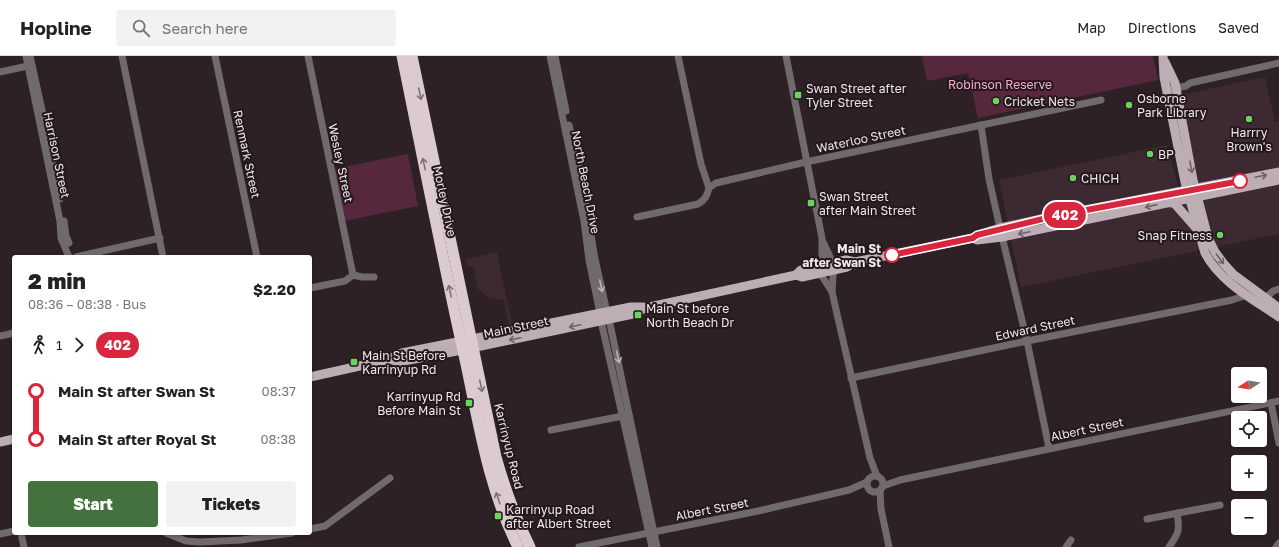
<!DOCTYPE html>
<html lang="en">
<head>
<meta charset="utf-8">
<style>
  :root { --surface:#fff; --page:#f2f2f2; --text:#222; --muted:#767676; --line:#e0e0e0; --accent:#43723f }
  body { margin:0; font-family:"Golos Text",sans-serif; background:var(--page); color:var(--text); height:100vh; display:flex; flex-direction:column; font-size:15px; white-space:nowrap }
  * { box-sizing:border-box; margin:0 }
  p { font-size:13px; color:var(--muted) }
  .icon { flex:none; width:22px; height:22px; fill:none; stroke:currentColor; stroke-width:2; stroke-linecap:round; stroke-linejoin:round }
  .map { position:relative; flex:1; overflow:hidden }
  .details { position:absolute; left:12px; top:199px; width:300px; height:280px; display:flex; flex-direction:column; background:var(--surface); border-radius:4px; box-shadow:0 1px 3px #0004 }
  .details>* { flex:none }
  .badge { padding:0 8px; border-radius:13px; font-size:14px; line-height:26px }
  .needle { width:26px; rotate:258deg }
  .buttons { position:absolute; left:1231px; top:311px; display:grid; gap:8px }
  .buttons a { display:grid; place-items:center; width:36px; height:36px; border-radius:4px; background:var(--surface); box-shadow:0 1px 3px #0004; font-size:20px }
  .map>.badge { position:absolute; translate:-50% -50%; box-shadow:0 0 0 2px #fff }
  .legs { display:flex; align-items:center; gap:6px; height:44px; padding:0 16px; font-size:13px }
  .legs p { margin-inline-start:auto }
  .headline { display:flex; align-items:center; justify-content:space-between; height:68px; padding:0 16px }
  h1 { font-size:22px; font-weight:800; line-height:30px }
  .action { display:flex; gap:8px; margin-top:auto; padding:8px 16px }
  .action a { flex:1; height:46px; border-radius:4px; background:var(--accent); color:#fff; font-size:16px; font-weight:800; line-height:46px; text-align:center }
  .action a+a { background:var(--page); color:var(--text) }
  ul { padding:0 16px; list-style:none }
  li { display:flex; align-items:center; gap:14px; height:48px; font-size:15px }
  li i { display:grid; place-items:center; width:6px; height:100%; margin:0 5px; background:currentColor }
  li i::after { content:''; width:10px; height:10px; margin:-5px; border:3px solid; border-radius:50%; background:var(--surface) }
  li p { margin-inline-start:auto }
  li:first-child i { background:linear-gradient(#0000 50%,currentColor 0) }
  li:last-child i { background:linear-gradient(currentColor 50%,#0000 0) }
  header { display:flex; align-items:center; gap:24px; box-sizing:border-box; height:56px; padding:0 20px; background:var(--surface); border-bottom:1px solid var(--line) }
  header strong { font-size:19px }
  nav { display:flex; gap:22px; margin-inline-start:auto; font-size:14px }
  .search { width:280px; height:36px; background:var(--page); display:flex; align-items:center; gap:10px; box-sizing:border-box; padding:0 14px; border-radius:4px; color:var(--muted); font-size:15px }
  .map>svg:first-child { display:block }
  .built { fill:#3c2931 }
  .green { fill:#57273e }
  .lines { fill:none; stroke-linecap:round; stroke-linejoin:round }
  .minor { stroke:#706a6c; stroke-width:7 }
  .major { stroke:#bcaeb4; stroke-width:9 }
  .highway { stroke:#dbcad0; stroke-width:11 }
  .oneway { stroke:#807176 }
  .oneway2 { stroke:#706368 }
  .oneway3 { stroke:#bcb5b8 }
  .line-1-casing { stroke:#fff; stroke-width:9 }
  .line-1 { stroke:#d7263d; stroke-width:6 }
  .poi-dot { fill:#6cd362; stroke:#24181d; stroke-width:1.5 }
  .stop-1-dot { fill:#fff; stroke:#d7263d; stroke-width:2 }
  .labels { text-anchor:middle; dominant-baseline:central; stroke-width:4; stroke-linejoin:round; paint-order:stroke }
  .park-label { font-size:12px; fill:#feaacf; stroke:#24181d }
  .poi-label { font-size:12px; fill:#efe7ea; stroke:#24181d; text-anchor:start }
  .street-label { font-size:12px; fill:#efe7ea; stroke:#24181d }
  .stop-label { font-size:12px; font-weight:bold; fill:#efe7ea; stroke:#24181d; text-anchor:end }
</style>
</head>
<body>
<header>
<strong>Hopline</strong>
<div class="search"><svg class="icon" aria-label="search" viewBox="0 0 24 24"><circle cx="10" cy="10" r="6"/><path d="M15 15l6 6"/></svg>Search here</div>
<nav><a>Map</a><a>Directions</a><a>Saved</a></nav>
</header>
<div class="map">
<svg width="1279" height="491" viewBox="0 0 1279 491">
  <rect width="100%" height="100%" fill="#2d2126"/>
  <!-- built -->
  <g class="built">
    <polygon points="1265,21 1275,66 1279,65 1279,178 1021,231 999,124 1167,89 1179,133 1197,129 1180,39"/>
    <polygon points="497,196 512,268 509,269 504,244 489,242 478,233 473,210 468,211 466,203"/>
  </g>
  <!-- green -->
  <g class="green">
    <polygon points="922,0 1153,0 1158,24 978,62 968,17 927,25"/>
    <polygon points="408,98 418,150 344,165 334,113"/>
  </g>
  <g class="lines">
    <!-- minor -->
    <g class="minor">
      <polyline points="26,0 60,165 61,182 69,201"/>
      <polyline points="30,0 48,81 60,143"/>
      <polyline points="122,0 163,201"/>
      <polyline points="215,0 257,201"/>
      <polyline points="308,0 353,219"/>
      <polyline points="550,0 584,165 589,204 600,257"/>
      <polyline points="555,0 566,55"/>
      <polyline points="678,0 701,108 709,132"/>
      <polyline points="786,0 822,182 822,198 825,212"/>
      <polyline points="0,16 32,9"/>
      <polyline points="1171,33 1186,30 1190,27 1279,7"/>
      <polyline points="569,69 581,121 595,203 607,256"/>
      <polyline points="981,69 989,123 1000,172 1027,285 1049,392"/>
      <path d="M637,161L698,148C705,144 707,140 709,132L716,127L806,106L1101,44"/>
      <polyline points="64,165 66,180 69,187"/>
      <polyline points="823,186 833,207"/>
      <polyline points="76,201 160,182"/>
      <polyline points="820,217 832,236 870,402 877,420"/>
      <polyline points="310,232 345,225 353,219 362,221 374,221"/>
      <polyline points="832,236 833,220 834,214"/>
      <polyline points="1266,242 1273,235 1279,233"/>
      <polyline points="609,263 657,491"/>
      <polyline points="601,265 652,491"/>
      <polyline points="0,280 14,277"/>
      <polyline points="851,322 1027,285 1232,244 1247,239"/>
      <polyline points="1271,347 1279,387"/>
      <polyline points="551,374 628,359"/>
      <circle cx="875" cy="428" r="8"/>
      <polyline points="883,430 900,424 1279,345"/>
      <polyline points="880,434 881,453 889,491"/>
      <polyline points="1147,463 1220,449"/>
      <polyline points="310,473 325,470 390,422"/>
      <polyline points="21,477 24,491"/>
      <polyline points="166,477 186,485 200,486 241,484 292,477"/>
      <polyline points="0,478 14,475"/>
      <polyline points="579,491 758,455 849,434 867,426"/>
      <polyline points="1066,491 1071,484"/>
      <path d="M1169,491C1179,477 1180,474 1177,457"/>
      <polyline points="1276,491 1279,487"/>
    </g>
    <!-- major -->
    <g class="major">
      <path d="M1163,0L1164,21L1185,126L1205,197C1220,226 1253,243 1279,261"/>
      <polyline points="1165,6 1175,27 1193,124 1208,182 1215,196 1224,208 1233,218 1279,252"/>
      <polyline points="1168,146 1175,148 1197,173"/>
      <polyline points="973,182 977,184 1002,181 1279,124"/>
      <polyline points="796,219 801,214 808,212 846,204 855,206"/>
      <polyline points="391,303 398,306 462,294 633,258 645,252 796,219 802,221 847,211 855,206 973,182 977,179 1000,172 1055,160 1279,116"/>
      <polyline points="310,321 391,303 396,299 402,297 631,251 643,251"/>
      <polyline points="0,386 14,383"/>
    </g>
    <!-- highway -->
    <g class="highway">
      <path d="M402,0C423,103 443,206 466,308C479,370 489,434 518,491"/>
      <path d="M412,0L496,401C505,433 515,461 530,491"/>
    </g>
  </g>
  <!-- one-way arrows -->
  <defs><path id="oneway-shaft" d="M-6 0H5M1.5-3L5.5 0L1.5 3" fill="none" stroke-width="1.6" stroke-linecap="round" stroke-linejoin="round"/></defs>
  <g class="oneway">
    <use href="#oneway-shaft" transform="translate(420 38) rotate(78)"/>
    <use href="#oneway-shaft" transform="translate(424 108) rotate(-102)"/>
    <use href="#oneway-shaft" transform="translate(450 235) rotate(-102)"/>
    <use href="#oneway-shaft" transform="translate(481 330) rotate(78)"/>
    <use href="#oneway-shaft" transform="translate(498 442) rotate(-109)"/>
  </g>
  <g class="oneway2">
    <use href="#oneway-shaft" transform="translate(1191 111) rotate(79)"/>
    <use href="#oneway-shaft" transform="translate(1261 120) rotate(-12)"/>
    <use href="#oneway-shaft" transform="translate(1151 150) rotate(167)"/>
    <use href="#oneway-shaft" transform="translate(1024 177) rotate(168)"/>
    <use href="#oneway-shaft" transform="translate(1220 203) rotate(53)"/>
    <use href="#oneway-shaft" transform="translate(575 270) rotate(168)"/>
    <use href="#oneway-shaft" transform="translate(515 283) rotate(168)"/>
  </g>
  <g class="oneway3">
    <use href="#oneway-shaft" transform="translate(601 230) rotate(78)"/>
    <use href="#oneway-shaft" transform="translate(618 301) rotate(76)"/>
  </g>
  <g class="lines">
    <defs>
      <polyline id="line-1" points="892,199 973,182 977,179 1055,160 1240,125"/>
    </defs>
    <!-- line-1 casing -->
    <use href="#line-1" class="line-1-casing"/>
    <!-- line-1 -->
    <use href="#line-1" class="line-1"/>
  </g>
  <!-- markers -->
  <g class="poi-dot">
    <rect x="794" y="35" width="8" height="8" rx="2"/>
    <circle cx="996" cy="45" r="4"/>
    <circle cx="1129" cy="49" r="4"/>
    <circle cx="1249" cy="63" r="4"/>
    <circle cx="1150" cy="98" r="4"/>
    <circle cx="1073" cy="122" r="4"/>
    <rect x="807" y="143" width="8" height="8" rx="2"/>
    <circle cx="1220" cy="179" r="4"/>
    <rect x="634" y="255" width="8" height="8" rx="2"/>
    <rect x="350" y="302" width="8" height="8" rx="2"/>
    <rect x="465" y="343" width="8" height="8" rx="2"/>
    <rect x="494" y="456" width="8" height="8" rx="2"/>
  </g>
  <g class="stop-1-dot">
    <circle cx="1240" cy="125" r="7"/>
    <circle cx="892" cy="199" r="7"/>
  </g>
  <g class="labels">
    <!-- park labels -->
    <g class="park-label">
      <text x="1000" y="28">Robinson Reserve</text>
    </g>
    <!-- poi labels -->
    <g class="poi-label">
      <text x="806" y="32">Swan Street after<tspan x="806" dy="14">Tyler Street</tspan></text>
      <text x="1137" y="42">Osborne<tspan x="1137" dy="14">Park Library</tspan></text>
      <text x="1004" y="45">Cricket Nets</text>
      <text x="1249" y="76" text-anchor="middle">Harrry<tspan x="1249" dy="14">Brown's</tspan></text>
      <text x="1158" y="98">BP</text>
      <text x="1081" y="122">CHICH</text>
      <text x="819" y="140">Swan Street<tspan x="819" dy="14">after Main Street</tspan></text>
      <text x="1212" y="179" text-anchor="end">Snap Fitness</text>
      <text x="646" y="252">Main St before<tspan x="646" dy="14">North Beach Dr</tspan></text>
      <text x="362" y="299">Main St Before<tspan x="362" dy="14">Karrinyup Rd</tspan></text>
      <text x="461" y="340" text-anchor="end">Karrinyup Rd<tspan x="461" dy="14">Before Main St</tspan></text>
      <text x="506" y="453">Karrinyup Road<tspan x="506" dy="14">after Albert Street</tspan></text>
    </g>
    <!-- street labels -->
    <g class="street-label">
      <text transform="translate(861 83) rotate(-12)">Waterloo Street</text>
      <text transform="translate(247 98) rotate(78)">Renmark Street</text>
      <text transform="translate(57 99) rotate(78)">Harrison Street</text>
      <text transform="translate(341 107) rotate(78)">Wesley Street</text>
      <text transform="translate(586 126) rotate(79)">North Beach Drive</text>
      <text transform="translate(445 145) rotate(78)">Morley Drive</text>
      <text transform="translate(516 271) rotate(-12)">Main Street</text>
      <text transform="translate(1035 272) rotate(-12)">Edward Street</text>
      <text transform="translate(1087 373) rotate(-12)">Albert Street</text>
      <text transform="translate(509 390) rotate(76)">Karrinyup Road</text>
      <text transform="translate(712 453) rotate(-11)">Albert Street</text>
    </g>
    <!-- stop labels -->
    <g class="stop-label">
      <text x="881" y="192">Main St<tspan x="881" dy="14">after Swan St</tspan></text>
    </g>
  </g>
</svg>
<div class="buttons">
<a><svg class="needle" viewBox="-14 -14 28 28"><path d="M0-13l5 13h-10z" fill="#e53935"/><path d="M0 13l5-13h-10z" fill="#767676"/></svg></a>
<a><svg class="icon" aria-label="locate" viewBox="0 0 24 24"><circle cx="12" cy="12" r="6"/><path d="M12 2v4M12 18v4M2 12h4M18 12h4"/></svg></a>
<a>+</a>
<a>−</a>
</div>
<b class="badge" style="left:1065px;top:159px;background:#d7263d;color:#fff">402</b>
<section class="details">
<div class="headline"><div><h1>2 min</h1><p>08:36 – 08:38 · Bus</p></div><b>$2.20</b></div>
<div class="legs"><svg class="icon" aria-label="walk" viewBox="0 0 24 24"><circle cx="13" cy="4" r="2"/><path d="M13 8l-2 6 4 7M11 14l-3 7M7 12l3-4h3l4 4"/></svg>1<svg class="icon" aria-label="forward" viewBox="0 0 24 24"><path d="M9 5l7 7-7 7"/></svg><b class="badge" style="background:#d7263d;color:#fff">402</b></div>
<ul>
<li><i style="color:#d7263d"></i><b>Main St after Swan St</b><p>08:37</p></li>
<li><i style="color:#d7263d"></i><b>Main St after Royal St</b><p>08:38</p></li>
</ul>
<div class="action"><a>Start</a><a>Tickets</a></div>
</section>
</div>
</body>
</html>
